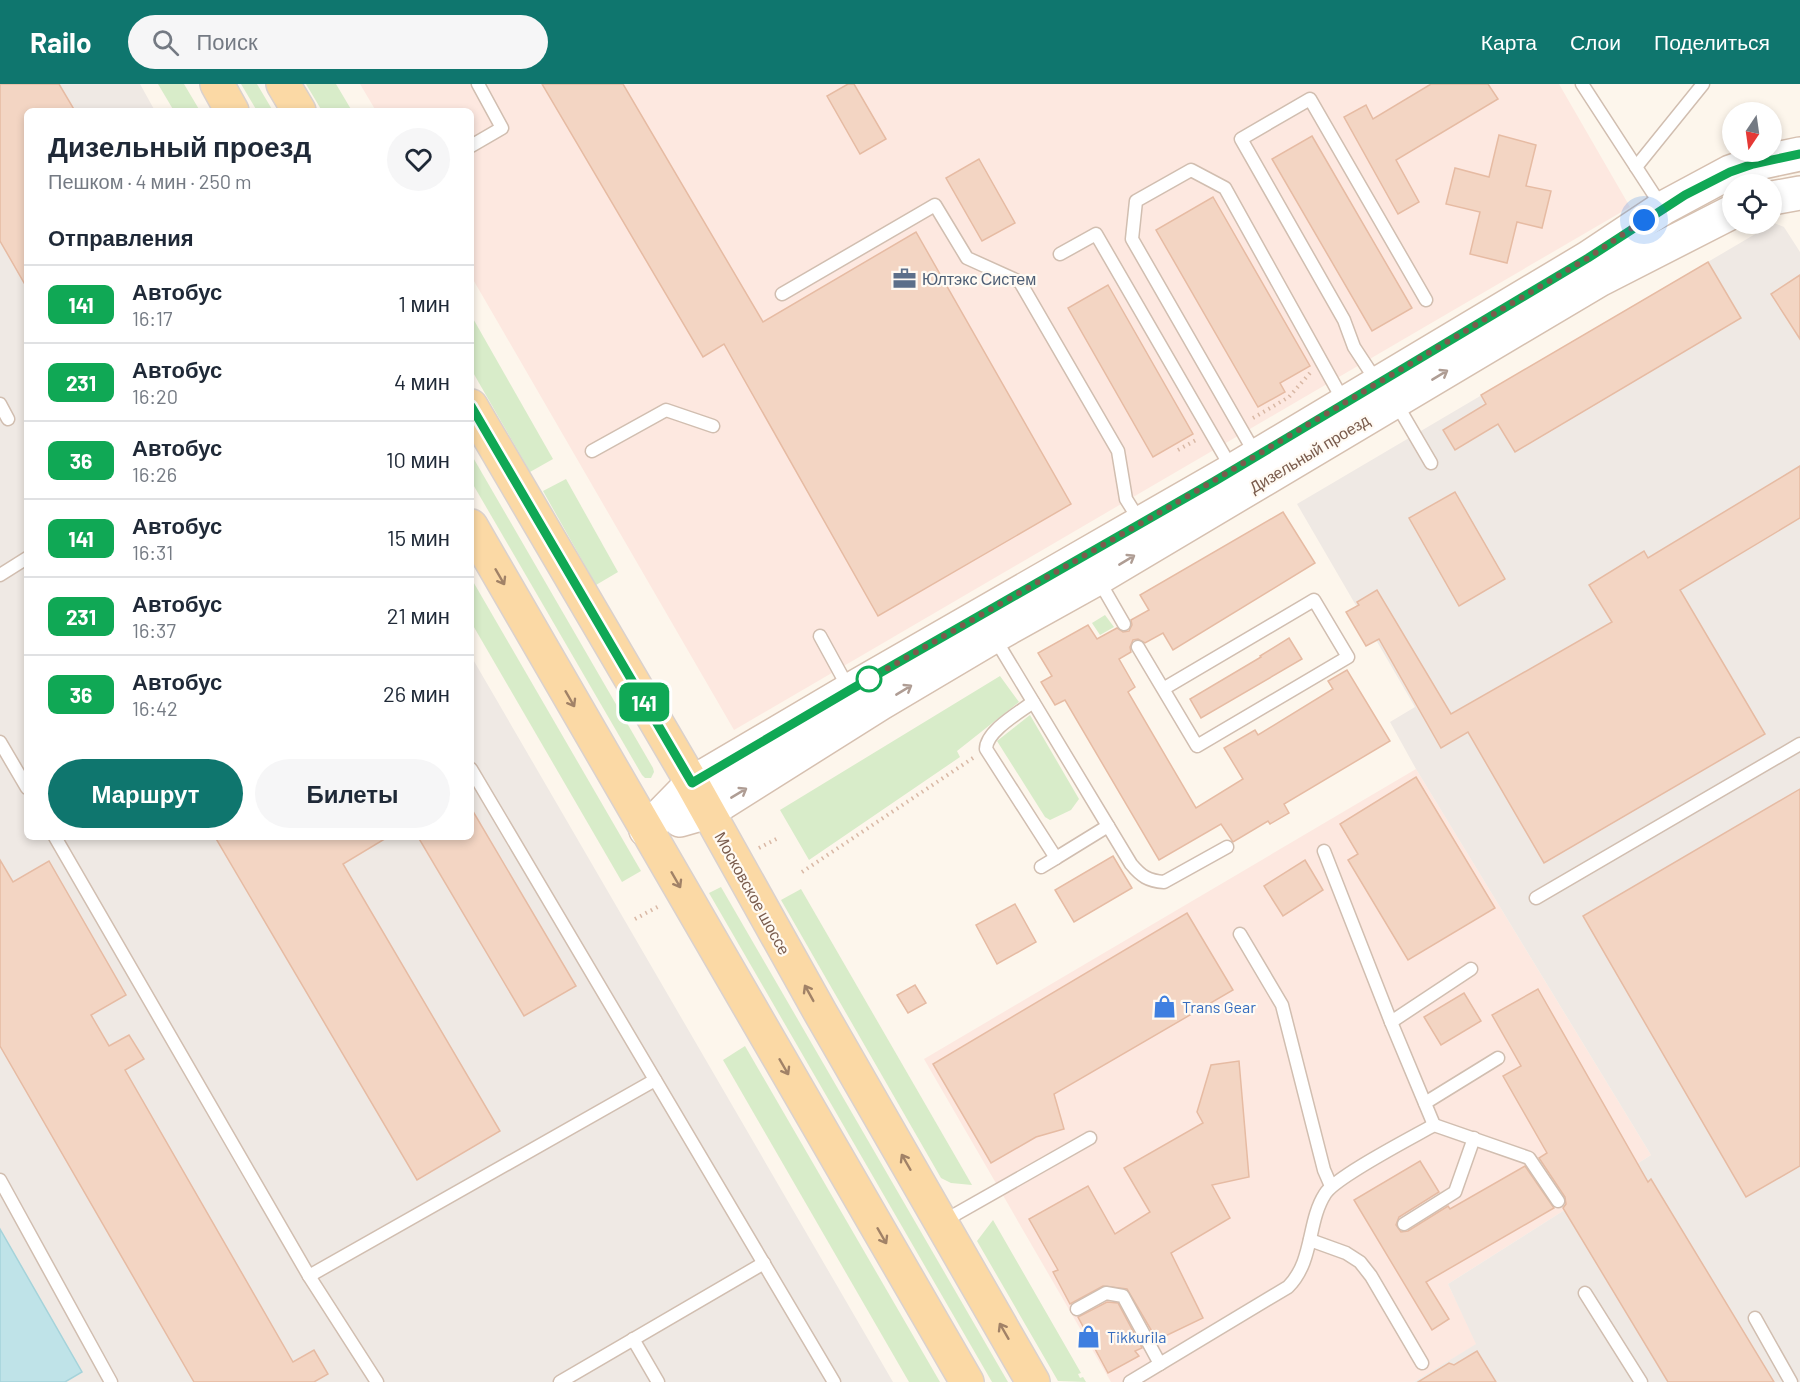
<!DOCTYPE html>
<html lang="ru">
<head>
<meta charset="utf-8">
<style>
  :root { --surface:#fff; --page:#f6f6f7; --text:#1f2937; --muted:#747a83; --line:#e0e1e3; --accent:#0f766e }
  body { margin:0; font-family:Barlow,sans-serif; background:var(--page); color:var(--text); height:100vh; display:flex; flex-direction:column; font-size:22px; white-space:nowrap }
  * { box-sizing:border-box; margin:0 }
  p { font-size:20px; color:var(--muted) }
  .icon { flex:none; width:33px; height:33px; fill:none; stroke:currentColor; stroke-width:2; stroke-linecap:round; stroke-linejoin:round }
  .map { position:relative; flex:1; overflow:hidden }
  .panel { position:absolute; left:24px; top:24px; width:450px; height:732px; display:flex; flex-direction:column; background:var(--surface); border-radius:9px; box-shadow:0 3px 9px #0003 }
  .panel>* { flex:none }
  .badge { padding:0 12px; border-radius:9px; font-size:21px; line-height:39px }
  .needle { width:39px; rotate:193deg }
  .controls { position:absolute; left:1722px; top:18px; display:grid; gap:12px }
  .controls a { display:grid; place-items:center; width:60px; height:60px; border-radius:50%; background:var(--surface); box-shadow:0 3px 9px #0003; font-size:30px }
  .you { position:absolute; width:30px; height:30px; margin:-15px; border:4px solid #fff; border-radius:50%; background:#1a73e8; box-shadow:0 0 0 9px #1a73e833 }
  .map>.badge { position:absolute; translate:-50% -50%; box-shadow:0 0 0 3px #fff }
  h2 { padding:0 24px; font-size:22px; line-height:54px }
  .round { display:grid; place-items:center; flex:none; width:63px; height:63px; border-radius:32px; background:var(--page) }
  .headline { display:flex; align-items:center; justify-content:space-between; height:102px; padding:0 24px }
  h1 { font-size:28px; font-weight:600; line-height:45px }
  .primary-button { display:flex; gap:12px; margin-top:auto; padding:12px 24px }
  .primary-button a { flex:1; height:69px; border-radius:36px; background:var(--accent); color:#fff; font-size:24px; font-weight:600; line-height:69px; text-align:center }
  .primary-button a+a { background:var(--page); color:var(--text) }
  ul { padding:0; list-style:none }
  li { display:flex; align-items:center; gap:18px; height:78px; padding:0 24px; border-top:2px solid var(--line) }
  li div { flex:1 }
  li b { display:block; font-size:22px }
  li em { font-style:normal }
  li .badge { min-width:66px; font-weight:700; text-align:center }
  header { display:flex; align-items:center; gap:36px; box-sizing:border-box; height:84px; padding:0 30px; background:var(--accent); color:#fff }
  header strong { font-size:28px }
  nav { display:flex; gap:33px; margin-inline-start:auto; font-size:21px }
  .search { width:420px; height:54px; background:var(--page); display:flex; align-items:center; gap:15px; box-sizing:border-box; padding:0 21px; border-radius:33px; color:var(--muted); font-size:22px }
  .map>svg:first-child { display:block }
  .commercial { fill:#fde8e0 }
  .industrial { fill:#efe9e4 }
  .green { fill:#d8ecc9 }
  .water { fill:#bfe3e8; stroke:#a5d3da; stroke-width:1.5 }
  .building { fill:#f3d5c3; stroke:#e6bba3; stroke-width:1.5 }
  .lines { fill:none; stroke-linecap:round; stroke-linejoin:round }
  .lane-casing { stroke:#d1beb0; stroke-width:15 }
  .secondary-casing { stroke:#d6c0b0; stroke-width:36 }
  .primary-casing { stroke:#dad1cd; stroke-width:36 }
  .path { stroke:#d9b8a5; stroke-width:4; stroke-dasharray:1.5 4.5; stroke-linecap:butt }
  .lane { stroke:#fff; stroke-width:12 }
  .secondary { stroke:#fff; stroke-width:33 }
  .primary { stroke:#fbd9a5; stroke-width:33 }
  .oneway { stroke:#af9d94 }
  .oneway2 { stroke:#a18267 }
  .line-casing { stroke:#fff; stroke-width:14 }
  .line { stroke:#10a855; stroke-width:9 }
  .walk { stroke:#7a5c4d; stroke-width:6; stroke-dasharray:0 10.8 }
  .stop-dot { fill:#fff; stroke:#10a855; stroke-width:3 }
  .labels { text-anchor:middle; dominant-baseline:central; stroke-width:4.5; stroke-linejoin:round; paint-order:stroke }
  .service-label { font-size:16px; fill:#4e5e75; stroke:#fffaf3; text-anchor:start }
  .street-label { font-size:16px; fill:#7a5c4d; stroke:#fffaf3 }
  .shop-label { font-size:16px; fill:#366cbe; stroke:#fffaf3; text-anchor:start }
</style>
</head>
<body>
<header>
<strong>Railo</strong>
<div class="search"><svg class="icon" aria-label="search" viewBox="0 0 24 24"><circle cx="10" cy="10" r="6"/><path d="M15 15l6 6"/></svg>Поиск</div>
<nav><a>Карта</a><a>Слои</a><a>Поделиться</a></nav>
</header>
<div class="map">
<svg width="1800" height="1298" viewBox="0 0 1800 1298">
  <rect width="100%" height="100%" fill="#fdf6ec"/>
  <!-- commercial -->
  <g class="commercial">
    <polygon points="360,0 1559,0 1630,123 734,646 471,192 471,27 376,27"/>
    <polygon points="1416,685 1651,1071 1448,1200 1477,1260 1414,1298 1111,1298 924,975"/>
  </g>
  <!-- industrial -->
  <g class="industrial">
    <polygon points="0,0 140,0 155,27 27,27 27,753 471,753 471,572 893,1298 0,1298"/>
    <polygon points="1774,139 1784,143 1800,168 1800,1298 1414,1298 1476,1260 1448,1200 1651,1071 1416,685 1390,638 1415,623 1297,420"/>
  </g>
  <!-- green -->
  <g class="green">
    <polygon points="158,0 184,0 200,27 174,27"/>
    <polygon points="241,0 257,0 273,27 257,27"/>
    <polygon points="306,0 336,0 352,27 322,27"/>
    <polygon points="471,231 553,375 530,388 471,285"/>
    <polygon points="471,370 653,684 654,688 651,694 645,694 642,691 471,397"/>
    <polygon points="566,395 618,488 596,501 543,407"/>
    <polygon points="471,494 641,787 622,798 471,538"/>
    <polygon points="1105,531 1114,543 1100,551 1092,539"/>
    <polygon points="1000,592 1019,618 957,667 960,673 809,776 780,726"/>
    <polygon points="1030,631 1079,715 1071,726 1050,736 1045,733 997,657"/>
    <polygon points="721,803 1008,1298 992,1298 709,809"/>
    <polygon points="801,805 972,1101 951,1099 941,1094 781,816"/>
    <polygon points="745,962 940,1298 909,1298 723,976"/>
    <polygon points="993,1136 1081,1289 1078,1290 1080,1294 1083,1293 1086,1298 1058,1297 977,1157"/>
  </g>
  <!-- water -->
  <polygon class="water" points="0,1145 82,1288 65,1298 0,1298"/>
  <!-- building -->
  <g class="building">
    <polygon points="0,0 59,0 75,27 27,27 27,204 0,157"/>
    <polygon points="542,0 623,0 763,238 916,148 1071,420 878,532 724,260 703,273"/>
    <polygon points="848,0 854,0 886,55 860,70 827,12"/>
    <polygon points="1431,0 1488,0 1498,15 1396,76 1419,118 1398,130 1344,33 1366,21 1373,35"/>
    <polygon points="1499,51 1536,61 1526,102 1551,107 1542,144 1517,138 1507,179 1470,170 1480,128 1446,120 1455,84 1489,93"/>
    <polygon points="1312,52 1412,224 1372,247 1272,75"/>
    <polygon points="979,75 1015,139 982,157 946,94"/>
    <polygon points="1213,113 1310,282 1280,299 1285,308 1258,323 1156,146"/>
    <polygon points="1708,178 1741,234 1515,368 1498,340 1455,366 1443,346 1486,320 1481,311"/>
    <polygon points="1800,191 1800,255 1771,210"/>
    <polygon points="1108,201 1193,350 1153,373 1068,224"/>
    <polygon points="1800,382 1800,434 1680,506 1765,650 1544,779 1468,648 1441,664 1379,555 1366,562 1346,528 1359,521 1357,518 1377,506 1451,630 1612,538 1589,501 1644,467 1648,474"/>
    <polygon points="1455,408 1505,495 1459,522 1409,434"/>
    <polygon points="1283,428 1315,479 1173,566 1163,549 1145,559 1138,555 1133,556 1130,563 1131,568 1119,575 1135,603 1128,608 1196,724 1243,695 1224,664 1255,646 1258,651 1333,605 1328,597 1347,586 1390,657 1284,720 1289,729 1270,740 1268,737 1233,758 1221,740 1159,776 1065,616 1055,621 1041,598 1052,592 1038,569 1088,541 1097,555 1117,544 1123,548 1129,547 1132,541 1131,536 1149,526 1140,511"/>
    <polygon points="1289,554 1302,575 1201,634 1190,615 1261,573 1260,572"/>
    <polygon points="1416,693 1495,824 1408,876 1348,776 1358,770 1340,740"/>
    <polygon points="1800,705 1800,1082 1746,1113 1583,832"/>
    <polygon points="471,724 576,902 524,932 418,753 471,753"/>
    <polygon points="215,753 388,753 343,780 500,1047 417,1096"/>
    <polygon points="1113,772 1132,804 1074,838 1055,806"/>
    <polygon points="0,776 13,798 49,777 126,911 91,931 109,962 129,951 144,975 125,986 293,1278 314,1266 328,1290 314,1298 194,1298 0,962"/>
    <polygon points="1305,776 1323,806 1283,832 1264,802"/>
    <polygon points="1015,820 1036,858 997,880 976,841"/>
    <polygon points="1187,829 1233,906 1054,1010 1064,1045 1036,1053 991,1079 933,980"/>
    <polygon points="915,901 926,919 908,929 897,911"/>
    <polygon points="1538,905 1648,1098 1651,1095 1774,1298 1668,1298 1563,1124 1566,1120 1565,1113 1539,1074 1547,1069 1503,992 1521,982 1492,931"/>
    <polygon points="1464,909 1481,937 1441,961 1424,933"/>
    <polygon points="1239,977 1249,1093 1212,1101 1230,1134 1171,1169 1203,1234 1157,1256 1127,1205 1103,1202 1070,1220 1053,1188 1058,1186 1029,1135 1088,1102 1115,1150 1150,1128 1124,1084 1203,1039 1197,1028 1211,981"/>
    <polygon points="1420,1077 1439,1108 1399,1133 1396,1141 1401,1148 1408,1147 1448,1122 1450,1125 1525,1082 1554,1124 1426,1198 1449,1235 1432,1246 1354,1116"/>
    <polygon points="1107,1218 1118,1219 1142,1264 1135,1267 1139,1272 1108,1289 1078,1233"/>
    <polygon points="1477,1267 1496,1298 1418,1298 1449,1279 1454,1281"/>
  </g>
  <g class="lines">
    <defs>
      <g id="lane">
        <polyline points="1582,0 1662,123"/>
        <polyline points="471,62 502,44 478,0"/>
        <polyline points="1636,83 1703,0"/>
        <polyline points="1060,170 1096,150 1232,385"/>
        <polyline points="782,210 935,121 967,174 1020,198 1118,367 1126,415 1141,439"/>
        <polyline points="1377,298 1354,263 1344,236 1241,55 1310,15 1426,216"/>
        <polyline points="1396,319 1431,379"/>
        <polyline points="0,320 8,335"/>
        <polyline points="592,367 666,326 713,342"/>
        <polyline points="1256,371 1132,155 1136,117 1191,86 1225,104 1344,318"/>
        <polyline points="0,491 27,474"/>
        <polyline points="1098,495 1124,540"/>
        <polyline points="820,552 849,605"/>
        <path d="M994,553L1131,780C1141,792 1148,797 1164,798L1227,763"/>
        <polyline points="1138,563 1197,662 1348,573 1314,516 1163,605"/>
        <path d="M1033,618C1020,628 986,647 986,665L1056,774L1108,742"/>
        <polyline points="0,658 27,704"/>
        <polyline points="471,685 834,1298"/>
        <polyline points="55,753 309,1192 377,1298"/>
        <polyline points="1324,767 1391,938 1434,1041"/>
        <polyline points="1041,783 1056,774"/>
        <polyline points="1536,814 1800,660"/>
        <polyline points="1240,850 1282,921 1324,1086 1331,1102"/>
        <polyline points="1391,938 1471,885"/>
        <polyline points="1425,1019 1498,974"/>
        <polyline points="0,1096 111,1298"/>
        <polyline points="942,1138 1090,1054"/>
        <polyline points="1404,1140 1455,1108 1474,1054"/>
        <polyline points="1310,1156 1346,1169 1360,1178 1371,1192 1422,1279"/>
        <polyline points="309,1192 655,996"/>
        <polyline points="1585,1209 1641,1298"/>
        <polyline points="1077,1225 1106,1209 1123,1212 1160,1280"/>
        <polyline points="1755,1234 1791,1298"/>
        <polyline points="633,1255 658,1298"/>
        <polyline points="560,1298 764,1179"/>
        <path d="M1130,1298L1288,1203C1314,1177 1307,1138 1325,1110C1335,1093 1413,1053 1434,1041L1529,1074L1558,1117"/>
      </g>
      <g id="secondary">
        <polyline points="1772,114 1800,109"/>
        <polyline points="680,736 708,728 881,619 994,552 1098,494 1599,196 1732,128"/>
        <polyline points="646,746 692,699 850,606 1233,386 1588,174 1663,124 1730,88 1753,80 1800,70"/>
      </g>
      <g id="primary">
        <polyline points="217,0 232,27"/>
        <polyline points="283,0 299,27"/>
        <polyline points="471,322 692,699 820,928 1033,1298"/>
        <polyline points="471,442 967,1298"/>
      </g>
    </defs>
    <!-- lane casing -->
    <use href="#lane" class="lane-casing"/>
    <!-- secondary casing -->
    <use href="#secondary" class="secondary-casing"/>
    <!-- primary casing -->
    <use href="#primary" class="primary-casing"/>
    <!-- path -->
    <g class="path">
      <polyline points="1253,334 1289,313 1310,289"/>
      <polyline points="1178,366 1196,356"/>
      <polyline points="759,764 780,753"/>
      <polyline points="802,788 973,674"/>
      <polyline points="635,835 661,821"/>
    </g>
    <!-- lane -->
    <use href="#lane" class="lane"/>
    <!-- secondary -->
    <use href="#secondary" class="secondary"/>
    <!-- primary -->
    <use href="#primary" class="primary"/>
  </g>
  <!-- one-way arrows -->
  <defs><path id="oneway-shaft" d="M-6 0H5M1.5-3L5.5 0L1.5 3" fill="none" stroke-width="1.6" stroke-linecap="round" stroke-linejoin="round" transform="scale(1.5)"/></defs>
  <g class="oneway">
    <use href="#oneway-shaft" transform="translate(1440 291) rotate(-31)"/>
    <use href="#oneway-shaft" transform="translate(1127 476) rotate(-31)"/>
    <use href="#oneway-shaft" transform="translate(904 606) rotate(-31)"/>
    <use href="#oneway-shaft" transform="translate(739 709) rotate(-31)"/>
  </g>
  <g class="oneway2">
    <use href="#oneway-shaft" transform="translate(500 493) rotate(60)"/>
    <use href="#oneway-shaft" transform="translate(570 615) rotate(60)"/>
    <use href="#oneway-shaft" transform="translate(676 796) rotate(60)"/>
    <use href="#oneway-shaft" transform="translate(809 909) rotate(-119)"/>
    <use href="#oneway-shaft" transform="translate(784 983) rotate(60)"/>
    <use href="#oneway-shaft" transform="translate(906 1078) rotate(-120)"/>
    <use href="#oneway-shaft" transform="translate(882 1152) rotate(60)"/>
    <use href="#oneway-shaft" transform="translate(1004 1247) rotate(-120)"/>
  </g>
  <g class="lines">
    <defs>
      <polyline id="line" points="471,322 692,699 850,606 1215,397 1588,174 1685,111 1730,88 1753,80 1800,70"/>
    </defs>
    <!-- line casing -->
    <use href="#line" class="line-casing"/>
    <!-- line -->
    <use href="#line" class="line"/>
    <!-- walk -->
    <polyline class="walk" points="869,595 1178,418 1588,174 1644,136"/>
  </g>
  <!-- icons -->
  <defs>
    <symbol id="office-bare" viewBox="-9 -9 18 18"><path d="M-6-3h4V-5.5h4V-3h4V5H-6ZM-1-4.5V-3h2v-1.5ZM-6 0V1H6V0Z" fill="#5c6f8a" stroke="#fffaf3" stroke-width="2.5" paint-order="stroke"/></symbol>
    <symbol id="shop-bare" viewBox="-9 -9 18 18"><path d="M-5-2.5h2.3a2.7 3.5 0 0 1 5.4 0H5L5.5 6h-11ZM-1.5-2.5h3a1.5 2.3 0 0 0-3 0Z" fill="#3f7fe0" stroke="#fffaf3" stroke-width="2.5" paint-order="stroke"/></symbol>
  </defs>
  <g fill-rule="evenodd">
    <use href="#office-bare" x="888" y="178" width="33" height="33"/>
    <use href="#shop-bare" x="1148" y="906" width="33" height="33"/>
    <use href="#shop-bare" x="1072" y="1236" width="33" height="33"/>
  </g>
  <!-- markers -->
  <circle class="stop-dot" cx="869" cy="595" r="12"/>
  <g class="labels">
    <!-- service labels -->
    <g class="service-label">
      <text x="922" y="194">Юлтэкс Систем</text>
    </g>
    <!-- street labels -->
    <g class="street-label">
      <text transform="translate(1309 369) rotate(-31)">Дизельный проезд</text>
      <text transform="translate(753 809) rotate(61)">Московское шоссе</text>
    </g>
    <!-- shop labels -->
    <g class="shop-label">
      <text x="1182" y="922">Trans Gear</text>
      <text x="1107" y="1252">Tikkurila</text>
    </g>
  </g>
</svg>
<div class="controls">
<a><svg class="needle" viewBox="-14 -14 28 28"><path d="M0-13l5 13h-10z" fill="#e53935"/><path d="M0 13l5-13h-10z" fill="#747a83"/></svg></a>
<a><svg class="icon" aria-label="locate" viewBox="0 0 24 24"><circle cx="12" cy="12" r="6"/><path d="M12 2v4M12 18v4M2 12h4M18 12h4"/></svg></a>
</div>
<div class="you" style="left:1644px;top:136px"></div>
<b class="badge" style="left:644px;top:618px;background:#10a855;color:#fff">141</b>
<section class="panel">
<div class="headline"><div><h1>Дизельный проезд</h1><p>Пешком · 4 мин · 250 m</p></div><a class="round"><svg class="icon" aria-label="heart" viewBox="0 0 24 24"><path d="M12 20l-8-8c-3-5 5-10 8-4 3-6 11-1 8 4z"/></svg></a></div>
<h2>Отправления</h2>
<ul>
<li><span class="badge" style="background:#10a855;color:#fff">141</span><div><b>Автобус</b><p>16:17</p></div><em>1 мин</em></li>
<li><span class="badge" style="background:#10a855;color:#fff">231</span><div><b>Автобус</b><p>16:20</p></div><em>4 мин</em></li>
<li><span class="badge" style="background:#10a855;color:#fff">36</span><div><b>Автобус</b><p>16:26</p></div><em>10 мин</em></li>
<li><span class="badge" style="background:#10a855;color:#fff">141</span><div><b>Автобус</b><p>16:31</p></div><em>15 мин</em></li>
<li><span class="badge" style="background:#10a855;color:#fff">231</span><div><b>Автобус</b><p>16:37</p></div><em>21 мин</em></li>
<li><span class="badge" style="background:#10a855;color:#fff">36</span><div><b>Автобус</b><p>16:42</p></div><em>26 мин</em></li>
</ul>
<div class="primary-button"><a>Маршрут</a><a>Билеты</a></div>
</section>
</div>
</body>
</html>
